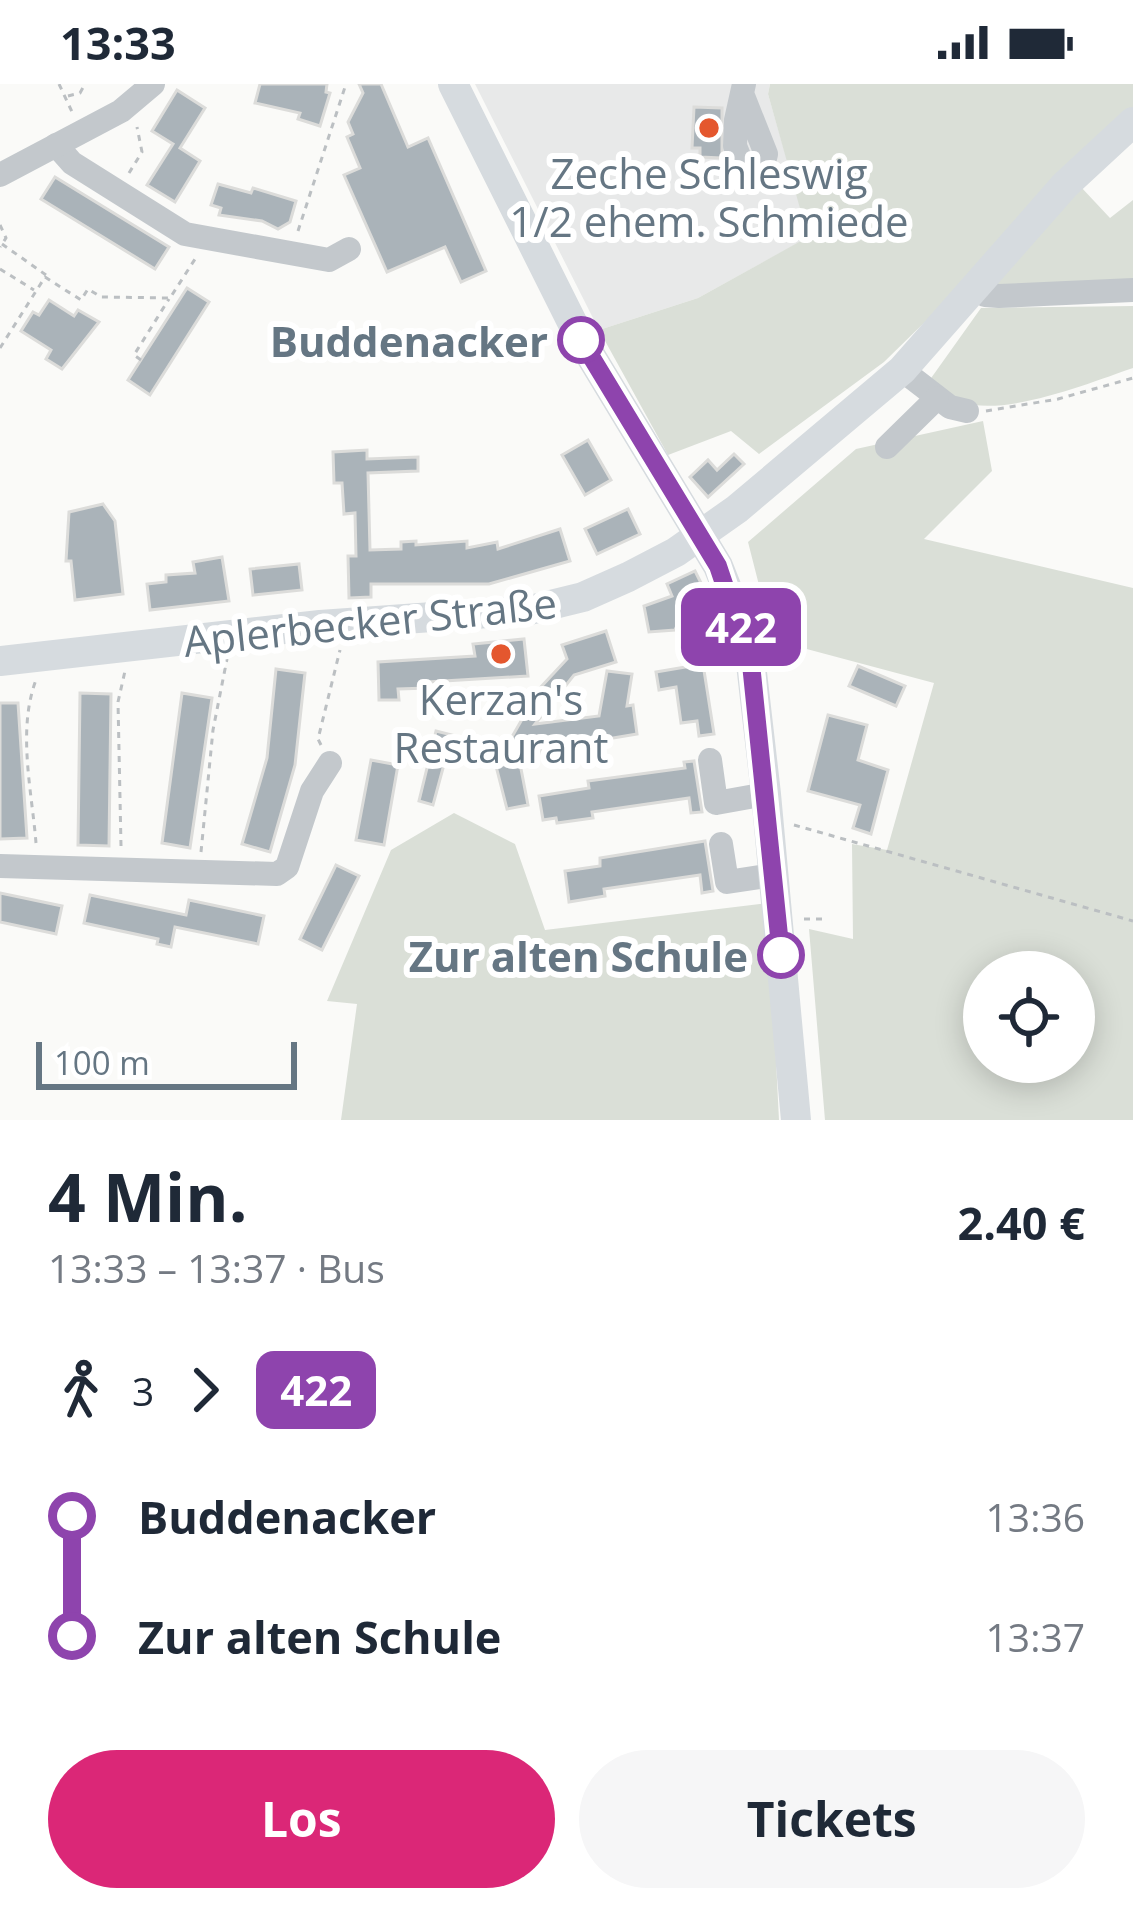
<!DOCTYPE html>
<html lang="de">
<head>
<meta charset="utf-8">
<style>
  :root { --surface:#fff; --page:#f6f6f7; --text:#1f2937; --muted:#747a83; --accent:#db2777 }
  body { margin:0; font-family:"Open Sans",sans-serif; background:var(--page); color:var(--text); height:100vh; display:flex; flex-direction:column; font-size:45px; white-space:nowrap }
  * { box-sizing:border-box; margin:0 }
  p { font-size:39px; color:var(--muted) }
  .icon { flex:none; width:66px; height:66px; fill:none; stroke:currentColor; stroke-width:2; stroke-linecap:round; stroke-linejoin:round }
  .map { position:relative; height:1036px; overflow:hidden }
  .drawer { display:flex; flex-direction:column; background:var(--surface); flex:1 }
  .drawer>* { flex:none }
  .badge { padding:0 24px; border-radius:18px; font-size:42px; line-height:78px }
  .tools { position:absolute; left:963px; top:867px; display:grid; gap:24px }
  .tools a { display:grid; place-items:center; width:132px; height:132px; border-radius:50%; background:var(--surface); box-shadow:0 6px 30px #0003; font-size:60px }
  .scale { position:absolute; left:36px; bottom:30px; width:261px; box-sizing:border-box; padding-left:12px; border:6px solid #657683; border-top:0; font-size:33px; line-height:42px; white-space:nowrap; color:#657683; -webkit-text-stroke:9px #fff; paint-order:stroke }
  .map>.badge { position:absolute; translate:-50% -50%; box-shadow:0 0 0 6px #fff }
  .legs { display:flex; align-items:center; gap:18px; height:132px; padding:0 48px; font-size:39px }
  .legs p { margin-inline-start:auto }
  .summary { display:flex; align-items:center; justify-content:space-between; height:204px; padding:0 48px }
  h1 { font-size:66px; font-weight:700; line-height:90px }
  .primary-button { display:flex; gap:24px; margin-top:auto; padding:24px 48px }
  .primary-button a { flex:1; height:138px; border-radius:72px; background:var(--accent); color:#fff; font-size:48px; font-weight:700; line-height:138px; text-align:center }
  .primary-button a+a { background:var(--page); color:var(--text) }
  ul { padding:0 48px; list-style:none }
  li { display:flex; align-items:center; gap:42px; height:120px; font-size:45px }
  li i { display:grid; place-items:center; width:18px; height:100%; margin:0 15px; background:currentColor }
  li i::after { content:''; width:30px; height:30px; margin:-15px; border:9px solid; border-radius:50%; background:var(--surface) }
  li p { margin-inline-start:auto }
  li:first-child i { background:linear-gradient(#0000 50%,currentColor 0) }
  li:last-child i { background:linear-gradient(currentColor 50%,#0000 0) }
  .status { display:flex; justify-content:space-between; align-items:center; height:84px; padding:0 60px; background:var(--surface); direction:ltr }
  .status svg { height:33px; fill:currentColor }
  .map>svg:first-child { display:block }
  .built { fill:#e8e9e9 }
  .green { fill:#dadfd7; fill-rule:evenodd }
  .building { fill:#aab3b9; stroke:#dcdcda; stroke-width:3 }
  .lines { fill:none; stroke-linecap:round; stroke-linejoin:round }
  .path { stroke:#bbbfc2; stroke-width:3; stroke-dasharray:6 6; stroke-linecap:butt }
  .minor { stroke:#c3c8cc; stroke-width:24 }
  .major { stroke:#d6dbdf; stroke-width:30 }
  .line-1-casing { stroke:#fff; stroke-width:27 }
  .line-1 { stroke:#8e44ad; stroke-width:18 }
  .poi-dot { fill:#e4572e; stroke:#fff; stroke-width:4.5 }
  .stop-1-dot { fill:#fff; stroke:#8e44ad; stroke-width:6 }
  .labels { text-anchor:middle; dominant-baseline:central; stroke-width:12; stroke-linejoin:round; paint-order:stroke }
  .poi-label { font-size:42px; fill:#657683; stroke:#fff }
  .stop-label { font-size:42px; font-weight:bold; fill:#657683; stroke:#fff; text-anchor:end }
  .street-label { font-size:42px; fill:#657683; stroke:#fff }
</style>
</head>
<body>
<div class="status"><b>13:33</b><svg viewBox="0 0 49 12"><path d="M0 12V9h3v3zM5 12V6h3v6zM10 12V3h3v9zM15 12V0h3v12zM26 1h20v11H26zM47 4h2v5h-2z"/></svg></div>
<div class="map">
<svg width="1133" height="1036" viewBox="0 0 1133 1036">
  <rect width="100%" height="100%" fill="#fafaf8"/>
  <!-- built -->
  <polygon class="built" points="475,0 770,0 768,10 809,153 698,214 599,246"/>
  <!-- green -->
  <g class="green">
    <polygon points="770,0 1133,0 1133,34 884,278 759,370 731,347 668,371 599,246 698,214 808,153 768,10"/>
    <polygon points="1080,102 1110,134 1133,116 1133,200 997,202 997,194"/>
    <path d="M1133,222V284C1092,298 1001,335 960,317C949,313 939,304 929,297L981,224Z"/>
    <path d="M983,337L992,387L924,455L1133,504V1036H825L809,845L853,855L852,760L887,766L934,599L773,556L748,458L856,365ZM984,888H1074V978H984Z"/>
    <polygon points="454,729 515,760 545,846 768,819 779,1036 341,1036 357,920 327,917 391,766"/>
  </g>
  <!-- building -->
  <g class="building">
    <polygon points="260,0 327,0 326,8 330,9 320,42 298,35 300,29 255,19"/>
    <polygon points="359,0 381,0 408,63 428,54 486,187 461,198 445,163 387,188 344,91 360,84 347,53 353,50 348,38 363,9"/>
    <polygon points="177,6 205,24 180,64 200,77 175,118 147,101 173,60 152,47"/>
    <polygon points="694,23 722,24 722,74 700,73 700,64 692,64"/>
    <polygon points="55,93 169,163 155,185 41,115"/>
    <polygon points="218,100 251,109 253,104 296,117 290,138 278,145 262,137 219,131 221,124 211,121"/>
    <polygon points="187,204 209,218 150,311 128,296"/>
    <polygon points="49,216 74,232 78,226 99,238 62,285 46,275 51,266 21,247 33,228 39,231"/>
    <polygon points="588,356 611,396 585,411 562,371"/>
    <polygon points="367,366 367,375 418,373 418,387 368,389 370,466 401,465 401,458 416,457 416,461 467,457 467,464 497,458 498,465 560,445 570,477 489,500 371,500 371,513 349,514 348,472 356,472 355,429 344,430 342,399 334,399 333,368"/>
    <polygon points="734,370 744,380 708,413 690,393 708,376 717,386"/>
    <polygon points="103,420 115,437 123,510 75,516 71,477 66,477 69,428"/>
    <polygon points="628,425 640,450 597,470 585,445"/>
    <polygon points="222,473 229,517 150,526 147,500 166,498 166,491 195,489 193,478"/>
    <polygon points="299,480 302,506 253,511 250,485"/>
    <polygon points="695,487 713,523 692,531 687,521 675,546 649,548 644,522 672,512 667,500"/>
    <polygon points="606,547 616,578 574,591 535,640 599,632 607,587 632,590 627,622 633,621 637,650 541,666 538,672 516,659 528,721 507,725 496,682 503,681 501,672 540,604 567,575 562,561"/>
    <polygon points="524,555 528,592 428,598 428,604 398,605 399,616 379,616 378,578 475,572 473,560"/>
    <polygon points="703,580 714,650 699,652 697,637 681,639 676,603 659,606 656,588"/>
    <polygon points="858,582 905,602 896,622 849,602"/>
    <polygon points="276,585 305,589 295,681 270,768 242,760 267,674"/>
    <polygon points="80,609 111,610 109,762 78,761"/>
    <polygon points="182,609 212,614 190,764 162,759"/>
    <polygon points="0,619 18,619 27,754 0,755"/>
    <polygon points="828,631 867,641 858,676 888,686 871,750 853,744 860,721 808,707"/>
    <polygon points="436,647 452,651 433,721 419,717"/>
    <polygon points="371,676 398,681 384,761 356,756"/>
    <polygon points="694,677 702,728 691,729 689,714 592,728 593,734 557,739 556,734 543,736 539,712 589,704 588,697 685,684 684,678"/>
    <polygon points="705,757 713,807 702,809 700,791 604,805 605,812 569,818 565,787 600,782 600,774"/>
    <polygon points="336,781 359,792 322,866 300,855"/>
    <polygon points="0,809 62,822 56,850 0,838"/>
    <polygon points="90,811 186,831 189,816 264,832 258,860 175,843 171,863 157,860 158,855 84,839"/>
  </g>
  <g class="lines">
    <!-- path -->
    <g class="path">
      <polyline points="59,0 73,30"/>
      <polyline points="68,12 80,9 85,0"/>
      <polyline points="129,89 142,68 137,43"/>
      <polyline points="0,141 6,154 0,163"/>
      <polyline points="298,147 346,0"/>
      <polyline points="2,160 46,191"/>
      <polyline points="0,185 34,206"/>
      <polyline points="0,264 45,193 81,216 88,205 101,213 170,214 197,172"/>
      <polyline points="141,276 134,271 169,215"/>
      <polyline points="986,327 1058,315 1133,294"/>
      <polyline points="321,661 318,655 340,566"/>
      <polyline points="794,741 1133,837"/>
      <path d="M36,759C32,708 17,646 36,596"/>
      <polyline points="121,762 118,618 125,587"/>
      <polyline points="201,768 213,646 227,575"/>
      <polyline points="804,835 828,835"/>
    </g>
    <!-- minor -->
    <g class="minor">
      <polyline points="743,12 766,70 762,86 741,77 735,62 736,36 744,0"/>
      <polyline points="56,61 72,79 185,150 329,176 349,165"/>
      <polyline points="0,91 121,27 153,0"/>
      <polyline points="976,202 985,211 999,212 1133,206"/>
      <polyline points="902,286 950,323 967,327"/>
      <polyline points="887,363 937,314"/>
      <polyline points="710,676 716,719 766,710"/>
      <polyline points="721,760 727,798 774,791"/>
      <polyline points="0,782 277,790 287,783 312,707 330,679"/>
    </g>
    <!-- major -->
    <g class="major">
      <polyline points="453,0 581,256 718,482 739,535 751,580 766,710 796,1036"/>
      <polyline points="0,577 320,541 530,526 583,513 628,493 676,468 737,425 902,286 1065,101 1133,38"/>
    </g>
  </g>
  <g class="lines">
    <defs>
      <polyline id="line-1" points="581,256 718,482 751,580 781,871"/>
    </defs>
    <!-- line-1 casing -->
    <use href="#line-1" class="line-1-casing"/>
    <!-- line-1 -->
    <use href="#line-1" class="line-1"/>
  </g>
  <!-- markers -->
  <g class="poi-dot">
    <circle cx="709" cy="44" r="12"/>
    <circle cx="501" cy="570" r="12"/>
  </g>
  <g class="stop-1-dot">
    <circle cx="581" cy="256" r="21"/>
    <circle cx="781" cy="871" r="21"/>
  </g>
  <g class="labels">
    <!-- poi labels -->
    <g class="poi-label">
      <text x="709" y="88">Zeche Schleswig<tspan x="709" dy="48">1/2 ehem. Schmiede</tspan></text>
      <text x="501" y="614">Kerzan's<tspan x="501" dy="48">Restaurant</tspan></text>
    </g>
    <!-- stop labels -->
    <g class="stop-label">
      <text x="548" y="256">Buddenacker</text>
      <text x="748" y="871">Zur alten Schule</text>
    </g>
    <!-- street labels -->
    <g class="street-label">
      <text transform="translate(370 537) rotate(-6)">Aplerbecker Straße</text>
    </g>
  </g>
</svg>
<div class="tools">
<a><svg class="icon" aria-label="locate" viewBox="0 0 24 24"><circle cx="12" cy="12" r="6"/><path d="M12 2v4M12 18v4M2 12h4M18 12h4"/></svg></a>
</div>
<div class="scale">100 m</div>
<b class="badge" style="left:741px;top:543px;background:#8e44ad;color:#fff">422</b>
</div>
<section class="drawer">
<div class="summary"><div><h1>4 Min.</h1><p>13:33 – 13:37 · Bus</p></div><b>2.40 €</b></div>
<div class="legs"><svg class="icon" aria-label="walk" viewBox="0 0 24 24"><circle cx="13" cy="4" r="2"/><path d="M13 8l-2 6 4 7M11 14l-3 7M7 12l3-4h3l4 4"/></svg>3<svg class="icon" aria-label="forward" viewBox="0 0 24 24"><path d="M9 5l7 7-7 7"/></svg><b class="badge" style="background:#8e44ad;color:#fff">422</b></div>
<ul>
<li><i style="color:#8e44ad"></i><b>Buddenacker</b><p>13:36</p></li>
<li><i style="color:#8e44ad"></i><b>Zur alten Schule</b><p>13:37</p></li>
</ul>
<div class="primary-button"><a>Los</a><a>Tickets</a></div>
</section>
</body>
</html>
